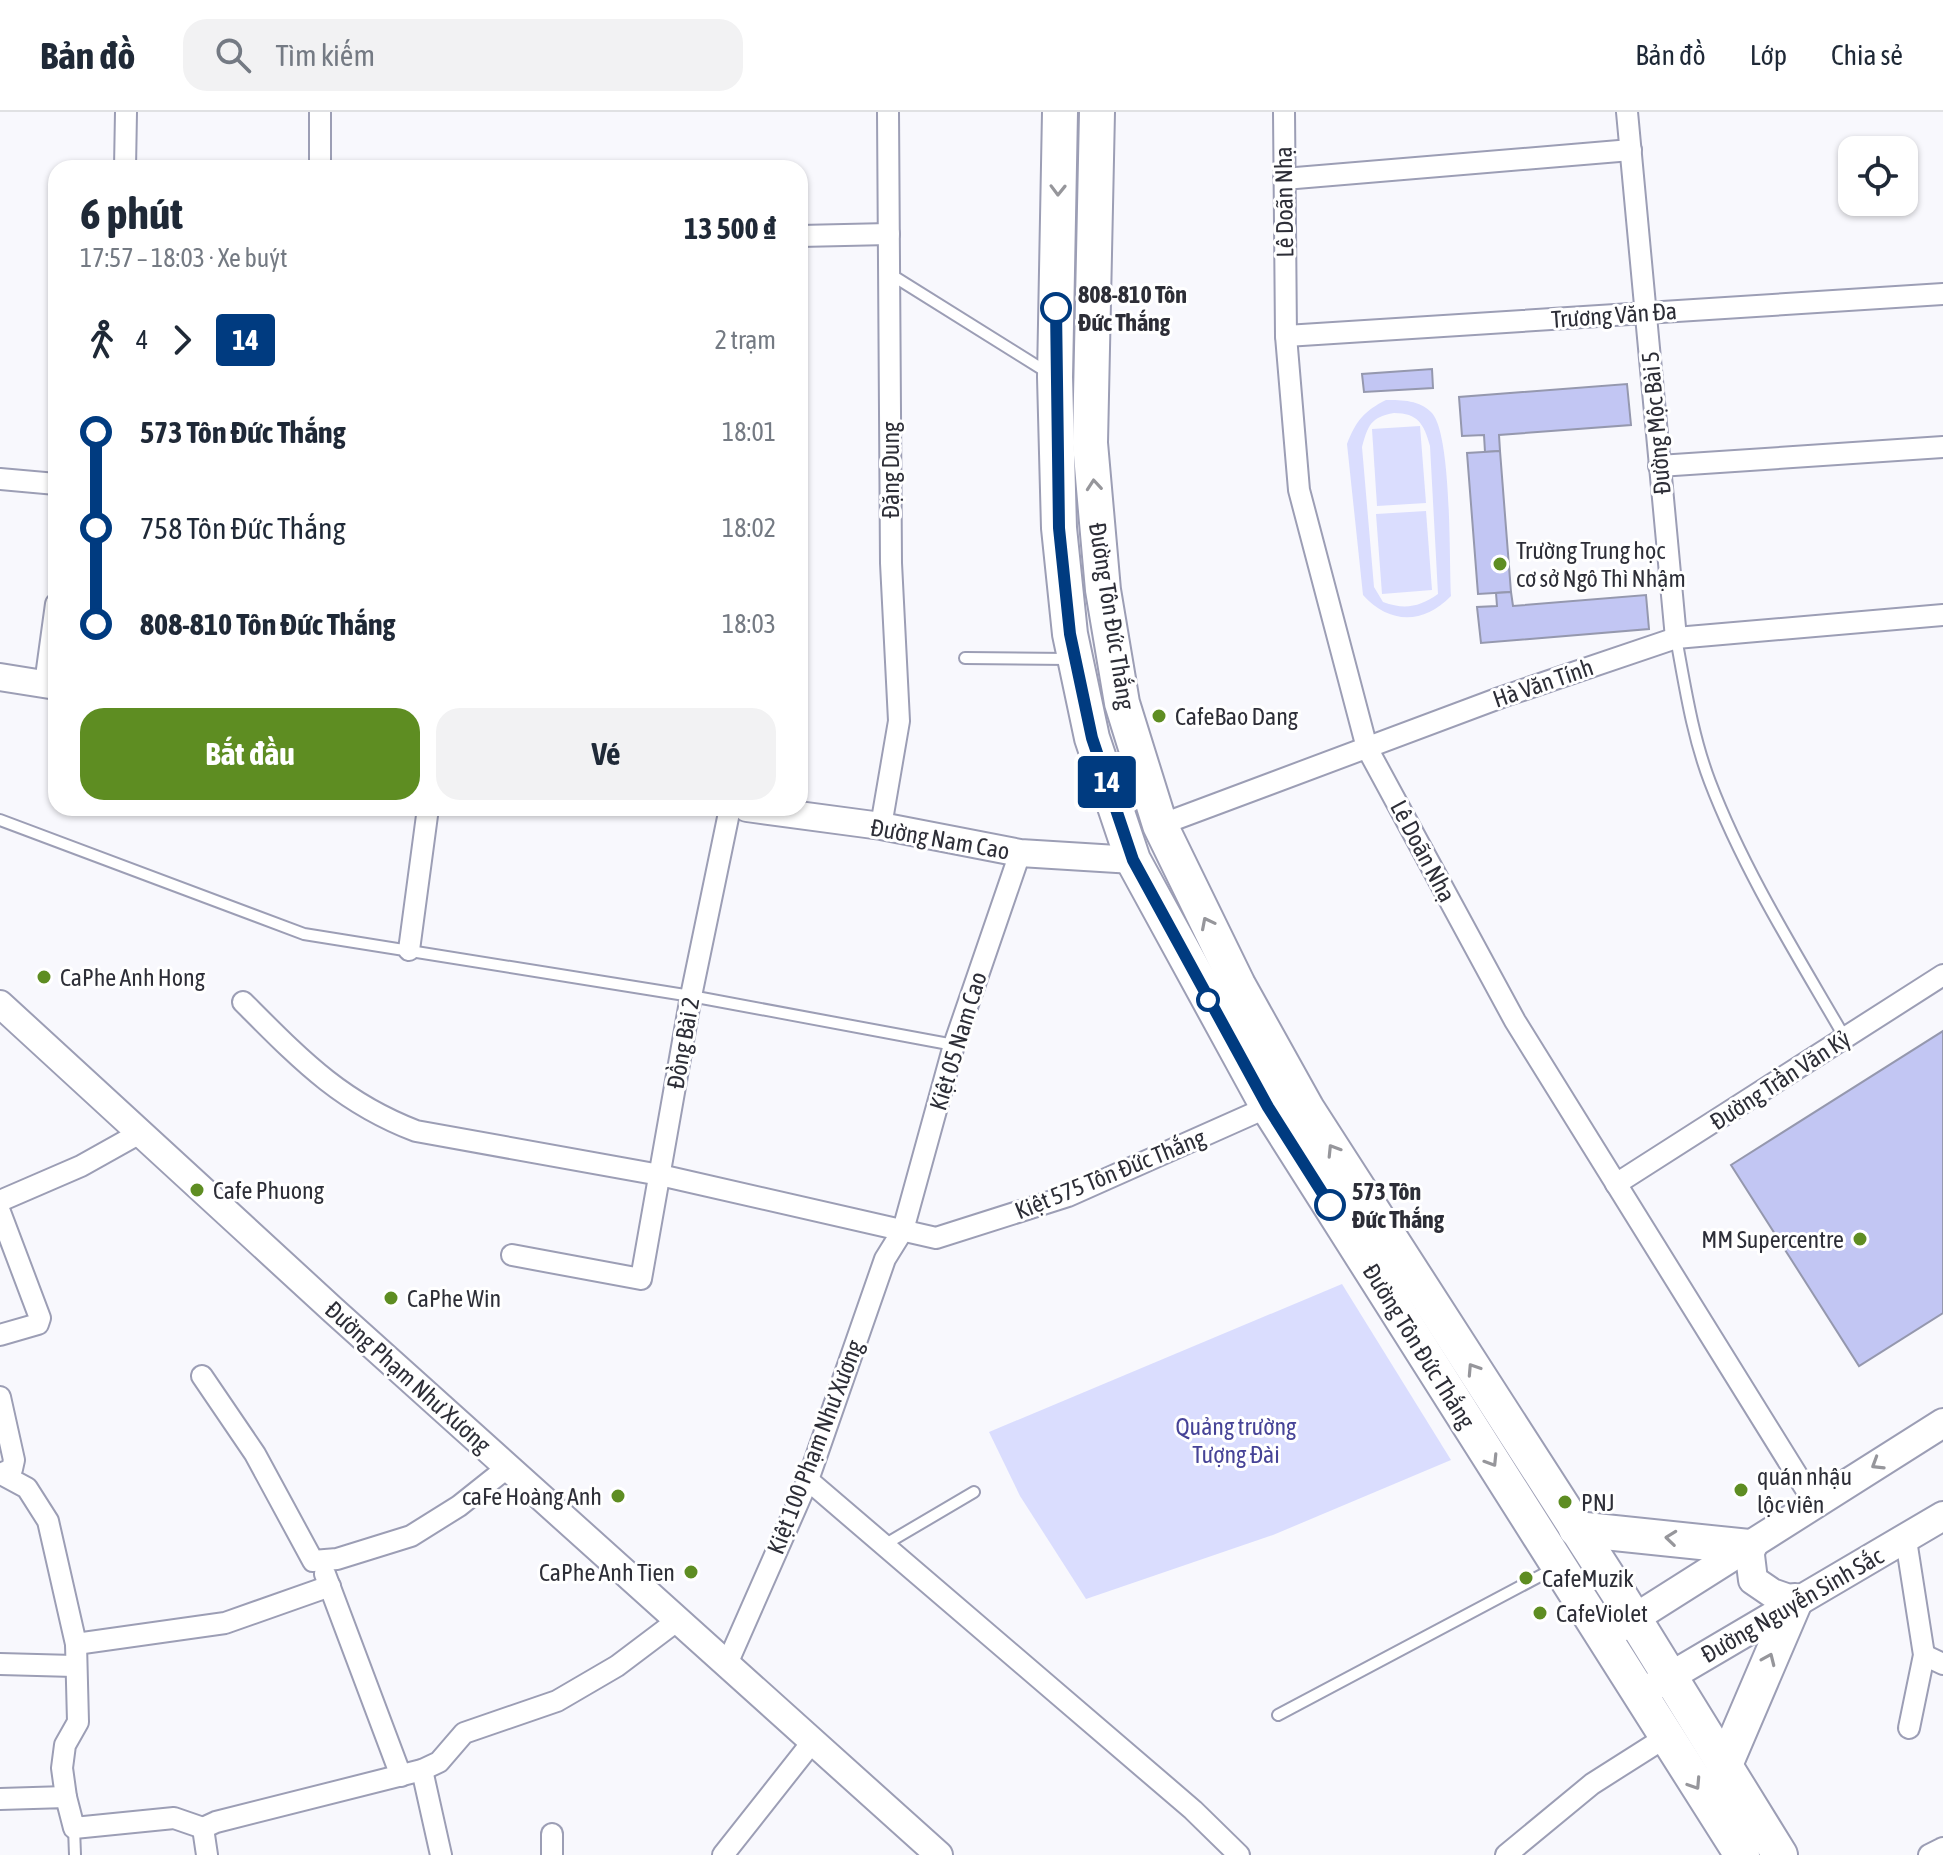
<!DOCTYPE html>
<html lang="vi">
<head>
<meta charset="utf-8">
<style>
  :root { --surface:#fff; --page:#f2f2f3; --text:#1f2937; --muted:#747a83; --line:#e0e1e3; --accent:#5e8d22 }
  body { margin:0; font-family:"Asap Condensed",sans-serif; background:var(--page); color:var(--text); height:100vh; display:flex; flex-direction:column; font-size:30px; white-space:nowrap }
  * { box-sizing:border-box; margin:0 }
  p { font-size:26px; color:var(--muted) }
  .icon { flex:none; width:44px; height:44px; fill:none; stroke:currentColor; stroke-width:2; stroke-linecap:round; stroke-linejoin:round }
  .map { position:relative; flex:1; overflow:hidden }
  .drawer { position:absolute; left:48px; top:48px; width:760px; height:656px; display:flex; flex-direction:column; background:var(--surface); border-radius:24px; box-shadow:0 2px 6px #0004 }
  .drawer>* { flex:none }
  .badge { padding:0 16px; border-radius:6px; font-size:28px; line-height:52px }
  .buttons { position:absolute; left:1838px; top:24px; display:grid; gap:16px }
  .buttons a { display:grid; place-items:center; width:80px; height:80px; border-radius:16px; background:var(--surface); box-shadow:0 2px 6px #0004; font-size:40px }
  .map>.badge { position:absolute; translate:-50% -50%; box-shadow:0 0 0 4px #fff }
  .legs { display:flex; align-items:center; gap:12px; height:88px; padding:0 32px; font-size:26px }
  .legs p { margin-inline-start:auto }
  .headline { display:flex; align-items:center; justify-content:space-between; height:136px; padding:0 32px }
  h1 { font-size:44px; font-weight:700; line-height:60px }
  .cta { display:flex; gap:16px; margin-top:auto; padding:16px 32px }
  .cta a { flex:1; height:92px; border-radius:24px; background:var(--accent); color:#fff; font-size:32px; font-weight:700; line-height:92px; text-align:center }
  .cta a+a { background:var(--page); color:var(--text) }
  ul { padding:0 32px; list-style:none }
  li { display:flex; align-items:center; gap:28px; height:96px; font-size:30px }
  li i { display:grid; place-items:center; width:12px; height:100%; margin:0 10px; background:currentColor }
  li i::after { content:''; width:20px; height:20px; margin:-10px; border:6px solid; border-radius:50%; background:var(--surface) }
  li p { margin-inline-start:auto }
  li:first-child i { background:linear-gradient(#0000 50%,currentColor 0) }
  li:last-child i { background:linear-gradient(currentColor 50%,#0000 0) }
  header { display:flex; align-items:center; gap:48px; box-sizing:border-box; height:112px; padding:0 40px; background:var(--surface); border-bottom:2px solid var(--line) }
  header strong { font-size:38px }
  nav { display:flex; gap:44px; margin-inline-start:auto; font-size:28px }
  .search { width:560px; height:72px; background:var(--page); display:flex; align-items:center; gap:20px; box-sizing:border-box; padding:0 28px; border-radius:24px; color:var(--muted); font-size:30px }
  .map>svg:first-child { display:block }
  .green { fill:#daddfe; fill-rule:evenodd }
  .building { fill:#c2c6f3; stroke:#9598ae; stroke-width:2 }
  .lines { fill:none; stroke-linecap:round; stroke-linejoin:round }
  .service-casing { stroke:#9c9eb5; stroke-width:14 }
  .minor-casing { stroke:#9c9eb5; stroke-width:24 }
  .tertiary-casing { stroke:#9c9eb5; stroke-width:30 }
  .secondary-casing { stroke:#9c9eb5; stroke-width:32 }
  .trunk-casing { stroke:#9c9eb5; stroke-width:38 }
  .service { stroke:#fff; stroke-width:10 }
  .minor { stroke:#fff; stroke-width:20 }
  .tertiary { stroke:#fff; stroke-width:26 }
  .secondary { stroke:#fff; stroke-width:28 }
  .trunk { stroke:#fff; stroke-width:34 }
  .oneway { stroke:#96969b }
  .line-1-casing { stroke:#fff; stroke-width:18 }
  .line-1 { stroke:#003b80; stroke-width:12 }
  .stop-1-dot { fill:#fff; stroke:#003b80; stroke-width:4 }
  .poi-dot { fill:#5e8d22; stroke:#fff; stroke-width:3 }
  .labels { text-anchor:middle; dominant-baseline:central; stroke-width:6; stroke-linejoin:round; paint-order:stroke }
  .street-label { font-size:24px; fill:#2d2e37; stroke:#fff }
  .stop-label { font-size:24px; font-weight:bold; fill:#2d2e37; stroke:#fff; text-anchor:start }
  .poi-label { font-size:24px; fill:#2d2e37; stroke:#fff; text-anchor:start }
  .park-label { font-size:24px; fill:#464397; stroke:#fff }
</style>
</head>
<body>
<header>
<strong>Bản đồ</strong>
<div class="search"><svg class="icon" aria-label="search" viewBox="0 0 24 24"><circle cx="10" cy="10" r="6"/><path d="M15 15l6 6"/></svg>Tìm kiếm</div>
<nav><a>Bản đồ</a><a>Lớp</a><a>Chia sẻ</a></nav>
</header>
<div class="map">
<svg width="1943" height="1743" viewBox="0 0 1943 1743">
  <rect width="100%" height="100%" fill="#f8f8fd"/>
  <!-- green -->
  <g class="green">
    <path d="M1386,288C1402,288 1420,288 1432,301C1452,324 1449,448 1451,484C1423,513 1389,512 1363,483L1347,332C1356,309 1364,299 1386,288ZM1394,301C1418,301 1424,312 1430,334L1438,482C1419,495 1405,498 1383,490L1374,475L1362,335C1368,313 1371,305 1394,301Z"/>
    <polygon points="1420,314 1426,391 1377,394 1372,317"/>
    <polygon points="1426,399 1432,478 1382,482 1376,402"/>
    <polygon points="1342,1172 1451,1348 1273,1423 1086,1487 1020,1384 989,1320"/>
  </g>
  <!-- building -->
  <g class="building">
    <polygon points="1432,257 1433,276 1364,280 1362,262"/>
    <polygon points="1627,272 1631,313 1499,323 1500,339 1485,340 1484,323 1462,324 1459,285"/>
    <polygon points="1500,339 1511,480 1478,482 1467,341"/>
    <polygon points="1511,480 1513,494 1646,483 1649,517 1481,531 1477,495 1497,494 1496,481"/>
    <polygon points="1943,919 1943,1201 1859,1254 1731,1053"/>
  </g>
  <g class="lines">
    <defs>
      <g id="service">
        <polyline points="890,162 1050,262"/>
        <path d="M1676,526C1685,574 1692,623 1710,670C1744,759 1797,843 1845,926"/>
        <polyline points="965,546 1069,547"/>
        <polyline points="0,708 304,822 691,884 954,933"/>
        <polyline points="884,1433 974,1380"/>
        <polyline points="1278,1603 1555,1456"/>
        <polyline points="74,1716 75,1743"/>
      </g>
      <g id="minor">
        <polyline points="1284,0 1286,224 1299,378 1367,636 1515,909 1815,1392"/>
        <polyline points="1627,0 1676,526"/>
        <polyline points="125,56 126,0"/>
        <polyline points="320,56 320,0"/>
        <polyline points="1284,67 1631,38"/>
        <polyline points="800,124 889,122"/>
        <polyline points="1286,224 1943,182"/>
        <polyline points="1659,354 1943,335"/>
        <polyline points="0,367 56,372"/>
        <polyline points="45,572 56,492"/>
        <polyline points="1160,713 1502,585 1676,526 1943,503"/>
        <polyline points="881,714 899,609 891,451 888,0"/>
        <polyline points="409,838 428,696"/>
        <path d="M243,890C299,946 340,990 416,1019L660,1063L936,1126L1068,1084L1268,995"/>
        <polyline points="1616,1072 1943,863"/>
        <polyline points="0,1089 81,1054 140,1021"/>
        <polyline points="0,1100 40,1206 38,1212 0,1223"/>
        <polyline points="512,1143 641,1167 691,884 730,696"/>
        <polyline points="202,1264 255,1342 313,1449 337,1447 411,1424 459,1394 508,1355"/>
        <polyline points="0,1285 14,1348 12,1357 0,1362"/>
        <polyline points="1,1362 27,1376 48,1409 76,1532 78,1610 65,1633 62,1656 66,1685"/>
        <polyline points="808,1368 1193,1698 1239,1743"/>
        <polyline points="1906,1428 1924,1543 1909,1616"/>
        <polyline points="325,1462 401,1664"/>
        <polyline points="76,1532 225,1511 330,1474"/>
        <polyline points="1924,1543 1943,1552"/>
        <polyline points="0,1552 74,1554"/>
        <polyline points="727,1552 808,1368 885,1147 903,1118 954,933 1020,741"/>
        <polyline points="422,1658 441,1743"/>
        <polyline points="0,1687 66,1685 74,1716 174,1706 203,1716"/>
        <polyline points="552,1722 552,1743"/>
        <polyline points="207,1743 203,1716 216,1710 422,1658 439,1650 464,1621 557,1589 617,1554 678,1508"/>
        <polyline points="723,1743 813,1629"/>
        <polyline points="1506,1743 1592,1672 1666,1625"/>
        <polyline points="1929,1743 1943,1736"/>
      </g>
      <g id="tertiary">
        <polyline points="0,565 56,574"/>
        <polyline points="747,696 881,714 1020,741 1133,748"/>
        <polyline points="0,892 333,1198 939,1743"/>
      </g>
      <g id="secondary">
        <polyline points="1749,1435 1753,1468 1772,1481 1795,1489"/>
        <polyline points="1605,1525 1943,1311"/>
        <polyline points="1654,1574 1943,1404"/>
      </g>
      <g id="trunk">
        <polyline points="1060,0 1055,265 1059,416 1070,522 1092,626 1133,748 1268,995 1742,1743"/>
        <polyline points="1097,0 1090,331 1103,478 1122,591 1160,713 1238,873 1307,997 1617,1479 1780,1743"/>
        <polyline points="1576,1417 1749,1435"/>
        <polyline points="1724,1655 1795,1489"/>
      </g>
    </defs>
    <!-- service casing -->
    <use href="#service" class="service-casing"/>
    <!-- minor casing -->
    <use href="#minor" class="minor-casing"/>
    <!-- tertiary casing -->
    <use href="#tertiary" class="tertiary-casing"/>
    <!-- secondary casing -->
    <use href="#secondary" class="secondary-casing"/>
    <!-- trunk casing -->
    <use href="#trunk" class="trunk-casing"/>
    <!-- service -->
    <use href="#service" class="service"/>
    <!-- minor -->
    <use href="#minor" class="minor"/>
    <!-- tertiary -->
    <use href="#tertiary" class="tertiary"/>
    <!-- secondary -->
    <use href="#secondary" class="secondary"/>
    <!-- trunk -->
    <use href="#trunk" class="trunk"/>
  </g>
  <!-- one-way arrows -->
  <defs><path id="oneway-chevron" d="M-2-3.5L2.5 0L-2 3.5" fill="none" stroke-width="1.6" stroke-linecap="round" stroke-linejoin="round" transform="scale(2)"/></defs>
  <g class="oneway">
    <use href="#oneway-chevron" transform="translate(1058 78) rotate(91)"/>
    <use href="#oneway-chevron" transform="translate(1094 373) rotate(-95)"/>
    <use href="#oneway-chevron" transform="translate(1207 811) rotate(-117)"/>
    <use href="#oneway-chevron" transform="translate(1333 1038) rotate(-122)"/>
    <use href="#oneway-chevron" transform="translate(1473 1257) rotate(-123)"/>
    <use href="#oneway-chevron" transform="translate(1492 1349) rotate(58)"/>
    <use href="#oneway-chevron" transform="translate(1877 1352) rotate(148)"/>
    <use href="#oneway-chevron" transform="translate(1671 1426) rotate(-174)"/>
    <use href="#oneway-chevron" transform="translate(1769 1547) rotate(-66)"/>
    <use href="#oneway-chevron" transform="translate(1695 1672) rotate(57)"/>
  </g>
  <g class="lines">
    <defs>
      <polyline id="line-1" points="1056,196 1059,416 1070,522 1092,626 1133,748 1268,995 1330,1093"/>
    </defs>
    <!-- line-1 casing -->
    <use href="#line-1" class="line-1-casing"/>
    <!-- line-1 -->
    <use href="#line-1" class="line-1"/>
  </g>
  <!-- markers -->
  <g class="stop-1-dot">
    <circle cx="1056" cy="196" r="14"/>
    <circle cx="1208" cy="888" r="10"/>
    <circle cx="1330" cy="1093" r="14"/>
  </g>
  <g class="poi-dot">
    <circle cx="1500" cy="452" r="8"/>
    <circle cx="1159" cy="604" r="8"/>
    <circle cx="44" cy="865" r="8"/>
    <circle cx="197" cy="1078" r="8"/>
    <circle cx="1860" cy="1127" r="8"/>
    <circle cx="391" cy="1186" r="8"/>
    <circle cx="1741" cy="1378" r="8"/>
    <circle cx="618" cy="1384" r="8"/>
    <circle cx="1565" cy="1390" r="8"/>
    <circle cx="691" cy="1460" r="8"/>
    <circle cx="1526" cy="1466" r="8"/>
    <circle cx="1540" cy="1501" r="8"/>
  </g>
  <g class="labels">
    <!-- street labels -->
    <g class="street-label">
      <text transform="translate(1284 90) rotate(-91)">Lê Doãn Nhạ</text>
      <text transform="translate(1614 203) rotate(-4)">Trương Văn Đa</text>
      <text transform="translate(1656 311) rotate(-95)">Đường Mộc Bài 5</text>
      <text transform="translate(890 358) rotate(-90)">Đặng Dung</text>
      <text transform="translate(1112 504) rotate(81)">Đường Tôn Đức Thắng</text>
      <text transform="translate(1543 571) rotate(-19)">Hà Văn Tính</text>
      <text transform="translate(940 727) rotate(10)">Đường Nam Cao</text>
      <text transform="translate(1423 739) rotate(62)">Lê Doãn Nhạ</text>
      <text transform="translate(958 929) rotate(-73)">Kiệt 05 Nam Cao</text>
      <text transform="translate(683 931) rotate(-80)">Đồng Bài 2</text>
      <text transform="translate(1780 968) rotate(-33)">Đường Trần Văn Kỷ</text>
      <text transform="translate(1110 1062) rotate(-22)">Kiệt 575 Tôn Đức Thắng</text>
      <text transform="translate(1419 1234) rotate(58)">Đường Tôn Đức Thắng</text>
      <text transform="translate(408 1265) rotate(42)">Đường Phạm Như Xương</text>
      <text transform="translate(815 1335) rotate(-69)">Kiệt 100 Phạm Như Xương</text>
      <text transform="translate(1792 1493) rotate(-30)">Đường Nguyễn Sinh Sắc</text>
    </g>
    <!-- stop labels -->
    <g class="stop-label">
      <text x="1078" y="182">808-810 Tôn<tspan x="1078" dy="28">Đức Thắng</tspan></text>
      <text x="1352" y="1079">573 Tôn<tspan x="1352" dy="28">Đức Thắng</tspan></text>
    </g>
    <!-- poi labels -->
    <g class="poi-label">
      <text x="1516" y="438">Trường Trung học<tspan x="1516" dy="28">cơ sở Ngô Thì Nhậm</tspan></text>
      <text x="1175" y="604">CafeBao Dang</text>
      <text x="60" y="865">CaPhe Anh Hong</text>
      <text x="213" y="1078">Cafe Phuong</text>
      <text x="1844" y="1127" text-anchor="end">MM Supercentre</text>
      <text x="407" y="1186">CaPhe Win</text>
      <text x="1757" y="1364">quán nhậu<tspan x="1757" dy="28">lộc viên</tspan></text>
      <text x="602" y="1384" text-anchor="end">caFe Hoàng Anh</text>
      <text x="1581" y="1390">PNJ</text>
      <text x="675" y="1460" text-anchor="end">CaPhe Anh Tien</text>
      <text x="1542" y="1466">CafeMuzik</text>
      <text x="1556" y="1501">CafeViolet</text>
    </g>
    <!-- park labels -->
    <g class="park-label">
      <text x="1236" y="1314">Quảng trường<tspan x="1236" dy="28">Tượng Đài</tspan></text>
    </g>
  </g>
</svg>
<div class="buttons">
<a><svg class="icon" aria-label="locate" viewBox="0 0 24 24"><circle cx="12" cy="12" r="6"/><path d="M12 2v4M12 18v4M2 12h4M18 12h4"/></svg></a>
</div>
<b class="badge" style="left:1107px;top:670px;background:#003b80;color:#fff">14</b>
<section class="drawer">
<div class="headline"><div><h1>6 phút</h1><p>17:57 – 18:03 · Xe buýt</p></div><b>13 500 ₫</b></div>
<div class="legs"><svg class="icon" aria-label="walk" viewBox="0 0 24 24"><circle cx="13" cy="4" r="2"/><path d="M13 8l-2 6 4 7M11 14l-3 7M7 12l3-4h3l4 4"/></svg>4<svg class="icon" aria-label="forward" viewBox="0 0 24 24"><path d="M9 5l7 7-7 7"/></svg><b class="badge" style="background:#003b80;color:#fff">14</b><p>2 trạm</p></div>
<ul>
<li><i style="color:#003b80"></i><b>573 Tôn Đức Thắng</b><p>18:01</p></li>
<li><i style="color:#003b80"></i><span>758 Tôn Đức Thắng</span><p>18:02</p></li>
<li><i style="color:#003b80"></i><b>808-810 Tôn Đức Thắng</b><p>18:03</p></li>
</ul>
<div class="cta"><a>Bắt đầu</a><a>Vé</a></div>
</section>
</div>
</body>
</html>
